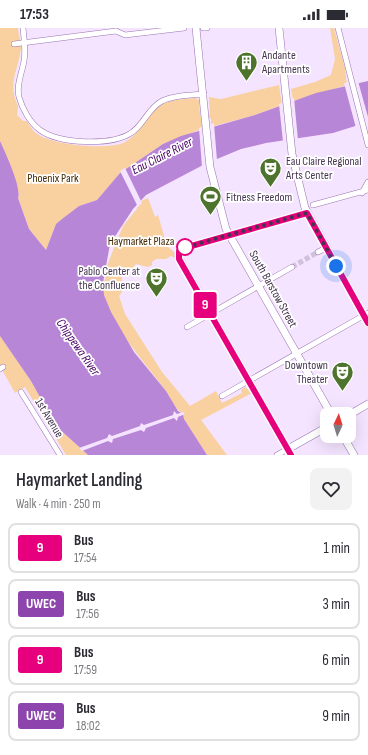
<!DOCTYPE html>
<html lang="en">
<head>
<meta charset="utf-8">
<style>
  :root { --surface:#fff; --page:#f2f2f3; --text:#2b2b33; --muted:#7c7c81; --line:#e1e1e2 }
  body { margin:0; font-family:"Sofia Sans Condensed",sans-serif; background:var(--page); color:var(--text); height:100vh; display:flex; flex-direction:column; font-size:15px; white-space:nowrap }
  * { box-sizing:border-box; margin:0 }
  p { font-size:13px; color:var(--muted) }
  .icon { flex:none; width:22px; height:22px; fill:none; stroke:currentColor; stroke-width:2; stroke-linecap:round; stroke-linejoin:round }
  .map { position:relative; height:427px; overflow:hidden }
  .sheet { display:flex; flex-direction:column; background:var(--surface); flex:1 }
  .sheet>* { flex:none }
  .badge { padding:0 8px; border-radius:3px; font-size:14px; line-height:26px }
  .needle { width:26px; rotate:4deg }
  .buttons { position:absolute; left:320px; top:379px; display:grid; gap:8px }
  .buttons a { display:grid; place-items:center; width:36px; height:36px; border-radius:8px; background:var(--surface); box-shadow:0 4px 16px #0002; font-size:20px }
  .you { position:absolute; width:20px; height:20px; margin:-10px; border:3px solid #fff; border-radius:50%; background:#1a73e8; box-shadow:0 0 0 6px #1a73e833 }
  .map>.badge { position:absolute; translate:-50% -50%; box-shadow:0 0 0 2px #fff }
  .round { display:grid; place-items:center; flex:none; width:42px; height:42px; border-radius:8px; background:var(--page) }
  .headline { display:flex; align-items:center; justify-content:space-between; height:68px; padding:0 16px }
  h1 { font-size:19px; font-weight:600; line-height:30px }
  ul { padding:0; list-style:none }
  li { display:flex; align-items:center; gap:12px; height:50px; margin:0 8px 6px; padding:0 8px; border:2px solid var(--line); border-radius:8px }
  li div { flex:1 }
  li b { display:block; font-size:15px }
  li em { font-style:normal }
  li .badge { min-width:44px; font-weight:700; text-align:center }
  .status { display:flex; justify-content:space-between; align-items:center; height:28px; padding:0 20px; background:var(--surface); direction:ltr }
  .status svg { height:11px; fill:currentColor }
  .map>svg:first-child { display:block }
  .green { fill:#f9d09f }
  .water { fill:#b886d6 }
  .pier { fill:#f4e4ff }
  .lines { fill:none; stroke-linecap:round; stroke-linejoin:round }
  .street-tunnel { stroke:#d1c1dc; stroke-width:5; stroke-dasharray:5 2.5; stroke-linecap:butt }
  .street-casing { stroke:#9b74b2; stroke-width:6 }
  .secondary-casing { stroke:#9b74b2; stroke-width:8 }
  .street { stroke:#fff; stroke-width:5 }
  .secondary { stroke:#fff; stroke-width:7 }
  .line-casing { stroke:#fff; stroke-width:9 }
  .line { stroke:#e6007e; stroke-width:6 }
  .walk { stroke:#44344e; stroke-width:4; stroke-dasharray:0 7.2 }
  .stop-dot { fill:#fff; stroke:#e6007e; stroke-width:2 }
  .labels { text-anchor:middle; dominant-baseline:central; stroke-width:3.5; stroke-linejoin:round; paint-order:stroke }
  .poi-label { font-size:12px; fill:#44344e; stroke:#fff; text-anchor:start }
  .park-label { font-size:12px; fill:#422903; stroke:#fff }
  .street-label { font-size:12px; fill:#44344e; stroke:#fff }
  .water-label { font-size:13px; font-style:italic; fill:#490066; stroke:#fff }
</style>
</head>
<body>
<div class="status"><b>17:53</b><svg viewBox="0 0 49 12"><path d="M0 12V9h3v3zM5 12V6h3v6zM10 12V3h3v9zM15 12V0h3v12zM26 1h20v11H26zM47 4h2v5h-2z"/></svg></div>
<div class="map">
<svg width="368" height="427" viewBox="0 0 368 427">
  <rect width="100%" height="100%" fill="#f4e4ff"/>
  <!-- green -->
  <g class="green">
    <path d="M0,0H18C18,7 22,14 21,21C18,43 7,56 18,78L17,87L23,93H27C31,99 32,103 39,107C54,117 105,122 123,115C141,107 147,83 165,75C174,71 186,71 195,70L199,72L200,88L210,87L209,69L221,71L279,57L282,77L255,87L214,98V95L211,96V90L201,91L202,99L199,100V102L163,116L120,145L97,172L79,178L56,196L46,222L29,201L18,170L19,166L15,151L0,113Z"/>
    <polygon points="330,0 334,0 345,40 347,57 293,73 291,61 315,54 331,47 335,31"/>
    <path d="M148,170L155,189L158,187L167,218L174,224L175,230L171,228L166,231H156L152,234V237L148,239L136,236L133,239V242L122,245V264L119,268L125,286L162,344L190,378L216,363L222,375L242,365L241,362L245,359L252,365L201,392L227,427H207L184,391L183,386C174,380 171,370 165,362C146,335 112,300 104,267C102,255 107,249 106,240L123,198L136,182L141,173Z"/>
    <polygon points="0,308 31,353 56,398 88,427 66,427 25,359 15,365 0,338"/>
  </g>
  <!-- water -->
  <path class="water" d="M368,53V94L333,105L266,115L241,121L205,136L146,167L133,181L110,216L103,255L104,267L111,284L134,324L166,363L178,383L183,386L184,391L207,427H88L56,398L31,353L0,308V113C5,124 22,160 18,170L29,201L46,222L56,196L62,191L79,178L97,172L120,145L163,116L181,108L255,87L316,65Z"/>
  <!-- pier -->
  <g class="pier">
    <polygon points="358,53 368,89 368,96 356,100 344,55"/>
    <polygon points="294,70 298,112 283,114 279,76"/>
    <polygon points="214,96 217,132 202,139 199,100"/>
    <polygon points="125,140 142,175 138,179 120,143"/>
    <polygon points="174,383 177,386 183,384 185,386 178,389 177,393 174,390 146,400 144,404 141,402 113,411 112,415 108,413 82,423 79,420 107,410 109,406 112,408 140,398 141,395 144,397 173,387"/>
  </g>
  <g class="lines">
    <!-- street-tunnel -->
    <polyline class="street-tunnel" points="292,239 318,224"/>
    <defs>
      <g id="street">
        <path d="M23,0C24,11 26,22 24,33C22,45 16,57 19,69C22,80 30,95 40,102C59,116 111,118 131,105C144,97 148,80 162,73C174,67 191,67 204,66"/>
        <polyline points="203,0 207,0"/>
        <polyline points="338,0 368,117"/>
        <polyline points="116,3 125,7 184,0"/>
        <polyline points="14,16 116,3"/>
        <polyline points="362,165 368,154"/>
        <polyline points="313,177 368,162"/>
        <polyline points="318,224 326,220"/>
        <polyline points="187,299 292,239"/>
        <polyline points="0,341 3,339"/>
        <polyline points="21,364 60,427"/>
        <polyline points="222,368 368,285"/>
        <polyline points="277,427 288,421"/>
      </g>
      <g id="secondary">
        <polyline points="196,0 210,139 226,201 331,386"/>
        <polyline points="279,0 292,126 305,180 368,295"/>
        <polyline points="349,387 368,376"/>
        <polyline points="343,408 354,427"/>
        <polyline points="288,421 327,399"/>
        <path d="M291,427L179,230C177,222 181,221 188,219L307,185"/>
      </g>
    </defs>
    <!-- street casing -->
    <use href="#street" class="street-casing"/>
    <!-- secondary casing -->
    <use href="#secondary" class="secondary-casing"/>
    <!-- street -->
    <use href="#street" class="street"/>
    <!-- secondary -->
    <use href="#secondary" class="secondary"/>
  </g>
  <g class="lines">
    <defs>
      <polyline id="line" points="291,427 179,231 179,223 188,219 307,185 368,295"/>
    </defs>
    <!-- line casing -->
    <use href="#line" class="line-casing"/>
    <!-- line -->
    <use href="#line" class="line"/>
    <!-- walk -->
    <polyline class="walk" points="185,219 183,220 307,185 336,238"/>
  </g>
  <!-- icons -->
  <defs>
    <symbol id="building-pin" viewBox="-11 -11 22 30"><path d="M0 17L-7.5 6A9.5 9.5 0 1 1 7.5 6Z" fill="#4e732c" stroke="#fff"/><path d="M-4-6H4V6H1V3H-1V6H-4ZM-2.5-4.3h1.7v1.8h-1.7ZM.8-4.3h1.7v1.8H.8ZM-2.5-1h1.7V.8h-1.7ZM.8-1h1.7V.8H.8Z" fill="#fff"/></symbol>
    <symbol id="theatre-pin" viewBox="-11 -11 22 30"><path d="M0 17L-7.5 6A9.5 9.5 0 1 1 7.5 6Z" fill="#4e732c" stroke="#fff"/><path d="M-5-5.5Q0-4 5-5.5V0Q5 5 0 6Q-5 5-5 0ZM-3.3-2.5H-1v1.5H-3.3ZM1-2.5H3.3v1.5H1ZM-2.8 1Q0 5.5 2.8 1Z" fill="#fff"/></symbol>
    <symbol id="stadium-pin" viewBox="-11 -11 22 30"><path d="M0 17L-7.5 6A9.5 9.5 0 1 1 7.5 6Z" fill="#4e732c" stroke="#fff"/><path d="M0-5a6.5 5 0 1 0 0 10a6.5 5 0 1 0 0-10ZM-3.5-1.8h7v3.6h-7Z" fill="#fff"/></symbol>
  </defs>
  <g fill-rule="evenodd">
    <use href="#building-pin" x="234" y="22" width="25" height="34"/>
    <use href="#theatre-pin" x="258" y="128" width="25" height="34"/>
    <use href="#stadium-pin" x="198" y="156" width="25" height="34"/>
    <use href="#theatre-pin" x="144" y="238" width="25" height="34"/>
    <use href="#theatre-pin" x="330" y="332" width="25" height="34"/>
  </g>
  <!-- markers -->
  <circle class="stop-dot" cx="185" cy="219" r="8"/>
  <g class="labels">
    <!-- poi labels -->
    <g class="poi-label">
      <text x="262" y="27">Andante<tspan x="262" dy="14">Apartments</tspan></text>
      <text x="286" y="133">Eau Claire Regional<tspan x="286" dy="14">Arts Center</tspan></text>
      <text x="226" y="169">Fitness Freedom</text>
      <text x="140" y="243" text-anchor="end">Pablo Center at<tspan x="140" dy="14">the Confluence</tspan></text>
      <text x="328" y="337" text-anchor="end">Downtown<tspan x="328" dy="14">Theater</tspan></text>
    </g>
    <!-- park labels -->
    <g class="park-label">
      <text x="53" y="150">Phoenix Park</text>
      <text x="141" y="213">Haymarket Plaza</text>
    </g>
    <!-- street labels -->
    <g class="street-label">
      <text transform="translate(273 261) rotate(61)">South Barstow Street</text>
      <text transform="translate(49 390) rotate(59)">1st Avenue</text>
    </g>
    <!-- water labels -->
    <g class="water-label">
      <text transform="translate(162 128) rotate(-27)">Eau Claire River</text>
      <text transform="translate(78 319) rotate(55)">Chippewa River</text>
    </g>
  </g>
</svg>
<div class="buttons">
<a><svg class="needle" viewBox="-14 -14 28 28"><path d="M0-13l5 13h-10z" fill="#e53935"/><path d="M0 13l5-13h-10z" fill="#7c7c81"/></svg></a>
</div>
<div class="you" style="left:336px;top:238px"></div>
<b class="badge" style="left:205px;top:277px;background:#e6007e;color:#fff">9</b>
</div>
<section class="sheet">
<div class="headline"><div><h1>Haymarket Landing</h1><p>Walk · 4 min · 250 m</p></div><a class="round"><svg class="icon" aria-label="heart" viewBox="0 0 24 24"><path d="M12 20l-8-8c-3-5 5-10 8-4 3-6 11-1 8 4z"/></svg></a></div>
<ul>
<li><span class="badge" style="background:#e6007e;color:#fff">9</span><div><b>Bus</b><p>17:54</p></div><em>1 min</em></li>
<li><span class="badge" style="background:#8e44ad;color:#fff">UWEC</span><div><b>Bus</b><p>17:56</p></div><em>3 min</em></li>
<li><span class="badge" style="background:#e6007e;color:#fff">9</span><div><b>Bus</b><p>17:59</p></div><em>6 min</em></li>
<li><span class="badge" style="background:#8e44ad;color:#fff">UWEC</span><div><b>Bus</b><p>18:02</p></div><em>9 min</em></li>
</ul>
</section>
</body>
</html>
